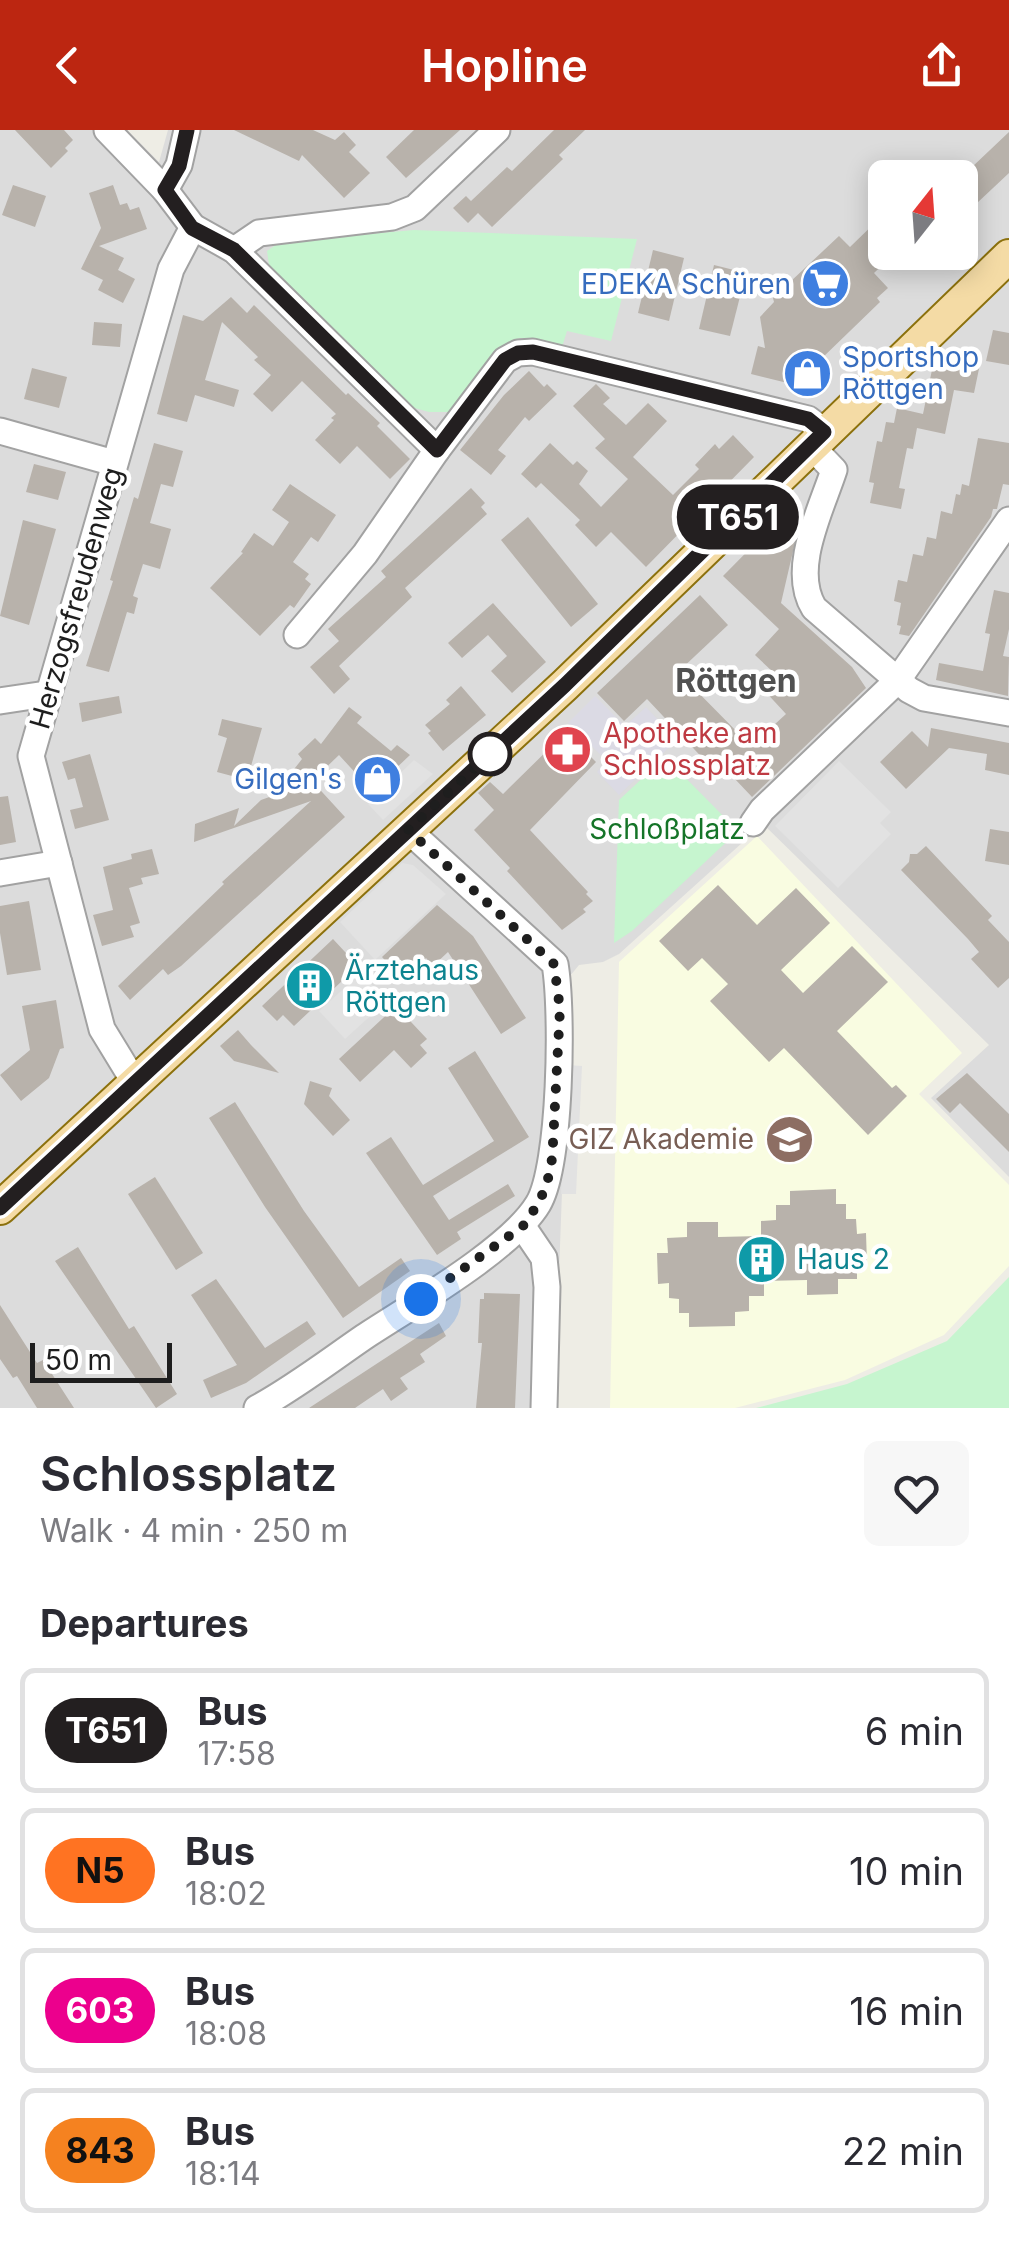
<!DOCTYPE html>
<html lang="en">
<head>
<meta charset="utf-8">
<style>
  :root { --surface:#fff; --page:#f7f7f7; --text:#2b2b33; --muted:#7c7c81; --line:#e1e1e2; --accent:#bc2611 }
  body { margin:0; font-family:Inter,sans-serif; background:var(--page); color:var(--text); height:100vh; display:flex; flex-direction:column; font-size:38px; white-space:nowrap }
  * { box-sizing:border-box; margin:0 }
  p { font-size:32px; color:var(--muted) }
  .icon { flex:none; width:55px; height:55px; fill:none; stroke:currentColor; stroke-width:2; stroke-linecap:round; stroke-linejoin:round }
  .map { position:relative; height:1278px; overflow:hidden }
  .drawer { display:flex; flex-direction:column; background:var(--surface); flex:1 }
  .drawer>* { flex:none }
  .badge { padding:0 20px; border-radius:32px; font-size:35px; line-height:65px }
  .needle { width:65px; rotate:17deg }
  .controls { position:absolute; left:868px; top:30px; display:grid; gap:20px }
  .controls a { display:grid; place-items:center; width:110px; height:110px; border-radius:15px; background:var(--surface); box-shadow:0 5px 25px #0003; font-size:50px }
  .scale { position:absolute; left:30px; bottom:25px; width:142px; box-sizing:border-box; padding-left:10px; border:5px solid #1e1e1e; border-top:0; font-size:28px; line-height:35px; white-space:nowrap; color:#1e1e1e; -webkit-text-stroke:8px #fff; paint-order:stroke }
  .you { position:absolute; width:50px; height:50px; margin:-25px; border:8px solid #fff; border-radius:50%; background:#1a73e8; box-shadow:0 0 0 15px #1a73e833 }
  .map>.badge { position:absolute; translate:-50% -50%; box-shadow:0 0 0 5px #fff }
  h2 { padding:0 40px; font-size:38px; line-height:90px }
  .round { display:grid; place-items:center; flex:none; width:105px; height:105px; border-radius:15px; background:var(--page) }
  .overview { display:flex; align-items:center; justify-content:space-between; height:170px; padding:0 40px }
  h1 { font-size:48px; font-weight:600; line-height:75px }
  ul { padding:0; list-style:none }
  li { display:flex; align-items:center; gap:30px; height:125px; margin:0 20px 15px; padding:0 20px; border:5px solid var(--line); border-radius:15px }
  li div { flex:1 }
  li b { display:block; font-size:38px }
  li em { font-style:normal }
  li .badge { min-width:110px; font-weight:700; text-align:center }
  header { display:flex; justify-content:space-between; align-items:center; height:130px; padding:0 40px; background:var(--accent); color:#fff; font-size:45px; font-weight:600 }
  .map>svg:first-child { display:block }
  .residential { fill:#dcdcdc; fill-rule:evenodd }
  .education { fill:#f9fce1 }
  .park { fill:#c6f5cf }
  .parking { fill:#e2e2e2 }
  .plaza { fill:#dbdae4 }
  .building { fill:#b8b2ab }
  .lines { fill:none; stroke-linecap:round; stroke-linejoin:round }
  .minor-casing { stroke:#a2a2a2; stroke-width:29 }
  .major-casing { stroke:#8c710d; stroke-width:36 }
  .minor { stroke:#fff; stroke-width:25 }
  .major { stroke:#f4dba5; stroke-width:32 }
  .line-casing { stroke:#fff; stroke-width:22 }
  .line { stroke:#231f20; stroke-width:15 }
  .walk { stroke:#1e1e1e; stroke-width:10; stroke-dasharray:0 18 }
  .stop-dot { fill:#fff; stroke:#231f20; stroke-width:5 }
  .labels { text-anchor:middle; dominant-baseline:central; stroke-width:9; stroke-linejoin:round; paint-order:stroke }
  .shop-label { font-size:28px; fill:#366cbe; stroke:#fff; text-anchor:end }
  .street-label { font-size:28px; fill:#1e1e1e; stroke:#fff }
  .health-label { font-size:28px; fill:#be3a42; stroke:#fff; text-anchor:start }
  .park-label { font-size:28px; fill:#157428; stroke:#fff }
  .culture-label { font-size:28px; fill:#0d838f; stroke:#fff; text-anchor:start }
  .education-label { font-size:28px; fill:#785e54; stroke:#fff; text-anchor:end }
  .quarter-label { font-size:32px; font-weight:bold; fill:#515151; stroke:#fff }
</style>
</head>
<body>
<header><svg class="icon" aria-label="back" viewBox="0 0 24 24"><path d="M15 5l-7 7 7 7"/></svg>Hopline<svg class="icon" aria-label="share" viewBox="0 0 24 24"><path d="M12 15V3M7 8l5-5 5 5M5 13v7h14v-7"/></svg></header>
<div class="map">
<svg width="1009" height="1278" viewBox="0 0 1009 1278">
  <rect width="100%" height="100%" fill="#eeede5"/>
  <!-- residential -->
  <path class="residential" d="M0,0H127L159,32L168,0H1009V1047L931,968L989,915L763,694L619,824L603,832L579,835L570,846L554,1278H0ZM885,48H960V122H885Z"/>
  <!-- education -->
  <polygon class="education" points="757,706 962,923 919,964 1009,1055 1009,1136 944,1205 845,1250 735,1278 610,1278 619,832"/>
  <!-- park -->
  <g class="park">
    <polygon points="414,100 637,109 611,211 567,201 562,217 520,208 507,213 448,282 429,282 411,277 269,135 267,121 280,112"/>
    <polygon points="665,627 738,701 632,801 614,813 619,670"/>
    <polygon points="1009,1147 1009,1278 756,1278 847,1254 947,1211"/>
  </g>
  <!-- parking -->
  <g class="parking">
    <polygon points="414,630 433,644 383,690 368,674"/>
    <polygon points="839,631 891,682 880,693 891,704 838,758 775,696"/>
    <polygon points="402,733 413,735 446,764 375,830 340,792"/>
    <polygon points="361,843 387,871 345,909 319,881"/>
    <polygon points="568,935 582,936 576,1064 561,1064"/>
  </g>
  <!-- plaza -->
  <polygon class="plaza" points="595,566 625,596 646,577 677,610 619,665 597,642 607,631 568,593"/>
  <!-- building -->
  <g class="building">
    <polygon points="15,0 64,0 73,10 65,18 68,21 51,38"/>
    <polygon points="234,0 313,0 335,10 344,2 356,15 349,22 370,43 344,68 302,25 299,31"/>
    <polygon points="414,0 460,0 406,48 386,27"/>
    <polygon points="554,0 585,0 559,25 563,29 492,97 478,83 468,93 453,78 466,66 471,71 507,37 512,41"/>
    <polygon points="1009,2 1009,43 960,89 960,54 974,41 971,38"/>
    <polygon points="13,55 46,66 35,97 2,85"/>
    <polygon points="113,55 120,75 127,73 130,80 139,77 147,99 99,116 124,128 118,140 135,149 123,173 98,160 103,150 81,139 101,98 89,63"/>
    <polygon points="885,83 885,122 896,122 874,143 888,158 877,168 880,172 819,231 812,259 751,244 758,216 765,218 760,187 774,172 773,168 839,106 850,117"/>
    <polygon points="653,120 684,128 669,191 638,183"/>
    <polygon points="714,135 746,143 730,206 699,199"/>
    <polygon points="231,167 247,183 254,175 346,265 348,263 380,293 377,296 410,329 390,349 357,316 340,334 315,310 334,290 331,288 336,284 302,251 272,282 253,264 271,245 254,230 258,227 222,192 205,250 239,260 234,277 195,265 187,292 157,284 183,185 203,191"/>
    <polygon points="94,192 122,194 120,217 92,215"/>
    <polygon points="993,200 1009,203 1009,235 986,231"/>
    <polygon points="935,225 980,234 974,263 954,260 945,304 917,298 913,319 907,318 899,358 905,359 901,379 870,373 874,353 869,352 877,311 882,312 886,292 894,293 897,278 923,284"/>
    <polygon points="32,238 67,247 59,278 24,269"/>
    <polygon points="529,241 544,257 547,254 557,264 529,291 525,287 498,320 506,326 491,345 460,320 504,265"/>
    <polygon points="596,254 610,268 603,274 626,295 648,273 667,291 633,327 673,365 699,339 695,335 715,314 719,319 733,305 754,327 646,437 611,402 596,417 575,395 580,390 541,353 536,358 521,344 550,313 573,335 577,331 588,341 579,354 601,377 628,349 595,318 605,309 573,276"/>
    <polygon points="978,308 1009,313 1009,355 1003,354 997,379 993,379 991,387 909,506 899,504 901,496 897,495 901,473 894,471 898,450 907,452 913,424 923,426 927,407 936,409 941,381 952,384 956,364 960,365 962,354 969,356"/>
    <polygon points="154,313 183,321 173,357 161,354 150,393 171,399 160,439 143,434 133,466 138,468 134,484 127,482 109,542 86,536 113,451 110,450 134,367 138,369"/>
    <polygon points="34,334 66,342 58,370 26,362"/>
    <polygon points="290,354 336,385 318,412 311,407 293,432 309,444 305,449 311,454 294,478 290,475 260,506 210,458 243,423 241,422 254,403 273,416 289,392 272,380"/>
    <polygon points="471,358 485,373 481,377 487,384 405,458 412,467 339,536 350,549 334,564 310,537 339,511 328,499 386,447 381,441"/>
    <polygon points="794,374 803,378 781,473 852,537 866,558 752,667 717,630 710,636 647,569 624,591 597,563 700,465 728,495 678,542 751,616 786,584 761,557 774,543 755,525 779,499 723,446"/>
    <polygon points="528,387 598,474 571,497 501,410"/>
    <polygon points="23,390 56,399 29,495 0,486"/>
    <polygon points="994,460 1009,463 1009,499 1003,526 1009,527 1008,566 936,550 939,533 983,541 990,504 985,503"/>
    <polygon points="493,473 546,532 512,563 491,541 507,526 488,505 462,528 448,513"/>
    <polygon points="461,556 486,585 443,621 428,603 431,601 425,595 450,574 446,570"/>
    <polygon points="119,566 122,583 82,592 79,573"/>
    <polygon points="349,577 362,587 357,593 391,621 397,615 410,625 372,661 339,625 312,651 345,687 181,836 168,845 163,839 130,870 118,856 224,754 222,752 311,671 194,712 195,694 239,678 234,696 261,670 286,661 274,658 295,638 302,629 298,624 315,608 321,614"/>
    <polygon points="222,589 262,598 247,650 217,642 227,608 218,605"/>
    <polygon points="931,598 1009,613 1009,645 985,640 987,624 949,618 906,659 880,632 912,601 928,617"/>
    <polygon points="566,602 596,632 530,700 588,762 586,764 593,771 583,779 586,782 562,800 507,741 510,738 474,700 494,680 478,663 490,652 503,664"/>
    <polygon points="90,624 109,690 75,699 70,680 83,677 75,648 68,650 62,632"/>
    <polygon points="8,666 16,712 0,715 0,667"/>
    <polygon points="990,699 1009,702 1009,735 985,731"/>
    <polygon points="926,716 992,786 988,790 1009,812 1009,848 998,858 971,829 979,822 968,809 901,740 909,732 910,724 917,724"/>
    <polygon points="152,719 159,744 141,748 143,754 129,758 140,793 130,796 134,807 102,816 93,785 113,780 103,737 132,729 131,724"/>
    <polygon points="718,755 757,795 796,758 830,793 781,840 803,863 852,816 888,852 837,901 892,958 896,955 907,966 868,1005 784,918 769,932 710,871 728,854 702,828 688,841 659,811"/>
    <polygon points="29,771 41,840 7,845 0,803 0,776"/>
    <polygon points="437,775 473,806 526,888 501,904 448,822 433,836 426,828 403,850 382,827"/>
    <polygon points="333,809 358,836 294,896 283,885 277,891 262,876"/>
    <polygon points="56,870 64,918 60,919 49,948 21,971 0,945 30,920 22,876"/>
    <polygon points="396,876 427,909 420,915 427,923 411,938 394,920 360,952 339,929"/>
    <polygon points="238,900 251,915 279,943 234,931 220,916"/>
    <polygon points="475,921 529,1007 433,1066 449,1090 508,1054 515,1066 457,1102 461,1109 437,1125 366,1023 391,1007 423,1055 494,1011 448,938"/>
    <polygon points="967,943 1009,984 1009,1022 960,973 950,983 936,969"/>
    <polygon points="310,951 332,958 329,966 350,990 333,1006 304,974"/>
    <polygon points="235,972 304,1081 359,1157 401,1128 410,1141 343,1188 265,1077 209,988"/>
    <polygon points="155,1047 203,1123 176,1140 128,1064"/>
    <polygon points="836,1059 836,1074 846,1074 846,1089 856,1089 857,1104 866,1103 867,1134 857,1134 857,1149 838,1149 838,1164 807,1165 807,1150 764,1151 764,1166 749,1166 749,1181 735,1182 735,1196 689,1197 689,1183 679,1183 679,1169 669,1168 669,1153 658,1154 657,1123 668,1123 667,1108 687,1107 687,1092 718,1092 718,1107 761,1106 761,1091 776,1090 776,1075 790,1075 790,1061"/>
    <polygon points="78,1117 129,1199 134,1196 177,1264 156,1278 55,1131"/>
    <polygon points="216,1149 265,1218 307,1191 316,1204 246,1253 211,1268 203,1250 237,1235 191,1165"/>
    <polygon points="484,1163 520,1164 515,1278 476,1278 482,1213 478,1213 480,1169 484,1169"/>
    <polygon points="0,1175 37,1233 43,1230 74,1278 37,1278 17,1246 13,1248 0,1229"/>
    <polygon points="439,1193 446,1206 420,1224 425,1232 400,1248 408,1259 391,1271 383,1259 355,1278 309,1278"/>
  </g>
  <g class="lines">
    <defs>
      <g id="minor">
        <polyline points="107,0 165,60 193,97 234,120 437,320 505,230 518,223 533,222 808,289 825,302"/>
        <polyline points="165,60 179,35 187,0"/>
        <polyline points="234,120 259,103 392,87 415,78 497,0"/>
        <polyline points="0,301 114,333"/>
        <path d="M811,316L834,340C821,380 790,439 814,478L909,560L924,568L1009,583"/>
        <polyline points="297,505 365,424 437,320"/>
        <polyline points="0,571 46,564"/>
        <polyline points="753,693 762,680 897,551 1009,390"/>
        <polyline points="0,743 59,733"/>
        <polyline points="135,953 102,899 31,626 171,139 193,97"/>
        <polyline points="523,1097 544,1128 547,1157 544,1278"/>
        <path d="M257,1278C294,1258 329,1231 364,1207C411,1176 511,1119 538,1074C561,1036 563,880 555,834L408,700"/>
      </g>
      <polyline id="major" points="0,1078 565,555 1009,126"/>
    </defs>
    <!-- minor casing -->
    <use href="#minor" class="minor-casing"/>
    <!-- major casing -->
    <use href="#major" class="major-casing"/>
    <!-- minor -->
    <use href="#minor" class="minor"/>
    <!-- major -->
    <use href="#major" class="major"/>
  </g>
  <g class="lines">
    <defs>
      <polyline id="line" points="0,1078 565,555 824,302 808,289 533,222 518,223 505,230 437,320 234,120 192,98 165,60 179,36 187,0"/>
    </defs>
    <!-- line casing -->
    <use href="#line" class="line-casing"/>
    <!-- line -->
    <use href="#line" class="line"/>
    <!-- walk -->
    <polyline class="walk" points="421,1169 523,1096 540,1071 551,1040 553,1013 560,879 554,834 408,700 490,624"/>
  </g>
  <!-- icons -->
  <defs>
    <symbol id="supermarket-disc" viewBox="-11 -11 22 22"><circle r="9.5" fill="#3f7fe0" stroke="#fff"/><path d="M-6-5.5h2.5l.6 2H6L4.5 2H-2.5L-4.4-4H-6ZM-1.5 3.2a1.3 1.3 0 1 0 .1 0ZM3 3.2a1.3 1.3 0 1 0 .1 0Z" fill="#fff"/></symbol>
    <symbol id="shop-disc" viewBox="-11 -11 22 22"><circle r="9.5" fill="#3f7fe0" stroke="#fff"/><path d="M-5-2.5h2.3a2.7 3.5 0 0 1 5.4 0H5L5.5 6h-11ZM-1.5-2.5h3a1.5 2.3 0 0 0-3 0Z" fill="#fff"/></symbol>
    <symbol id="pharmacy-disc" viewBox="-11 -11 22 22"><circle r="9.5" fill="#e0444e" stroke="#fff"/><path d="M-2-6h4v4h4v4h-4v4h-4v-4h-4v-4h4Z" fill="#fff"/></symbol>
    <symbol id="building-disc" viewBox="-11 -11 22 22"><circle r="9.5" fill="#0f9aa8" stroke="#fff"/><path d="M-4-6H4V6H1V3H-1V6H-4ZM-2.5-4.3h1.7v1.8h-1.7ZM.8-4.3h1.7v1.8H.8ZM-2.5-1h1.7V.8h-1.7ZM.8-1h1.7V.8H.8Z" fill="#fff"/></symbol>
    <symbol id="university-disc" viewBox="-11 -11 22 22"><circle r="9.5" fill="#8d6e63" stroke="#fff"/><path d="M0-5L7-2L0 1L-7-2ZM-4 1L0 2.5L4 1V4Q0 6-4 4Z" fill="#fff"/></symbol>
  </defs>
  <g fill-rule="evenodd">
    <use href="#supermarket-disc" x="798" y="126" width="55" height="55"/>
    <use href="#shop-disc" x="780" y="216" width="55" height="55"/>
    <use href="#pharmacy-disc" x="540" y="592" width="55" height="55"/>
    <use href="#shop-disc" x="350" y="622" width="55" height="55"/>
    <use href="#building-disc" x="282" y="828" width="55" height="55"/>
    <use href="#university-disc" x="762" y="982" width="55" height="55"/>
    <use href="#building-disc" x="734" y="1102" width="55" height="55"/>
  </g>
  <!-- markers -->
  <circle class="stop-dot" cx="490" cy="624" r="20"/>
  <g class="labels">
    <!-- shop labels -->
    <g class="shop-label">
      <text x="791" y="154">EDEKA Schüren</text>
      <text x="842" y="227" text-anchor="start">Sportshop<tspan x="842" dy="32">Röttgen</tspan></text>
      <text x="342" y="649">Gilgen's</text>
    </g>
    <!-- street labels -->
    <g class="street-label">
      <text transform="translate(76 468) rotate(-74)">Herzogsfreudenweg</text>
    </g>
    <!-- health labels -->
    <g class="health-label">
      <text x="603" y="603">Apotheke am<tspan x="603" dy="32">Schlossplatz</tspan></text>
    </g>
    <!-- park labels -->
    <g class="park-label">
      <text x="667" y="699">Schloßplatz</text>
    </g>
    <!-- culture labels -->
    <g class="culture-label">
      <text x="345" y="840">Ärztehaus<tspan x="345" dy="32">Röttgen</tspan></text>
      <text x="797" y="1129">Haus 2</text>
    </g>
    <!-- education labels -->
    <g class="education-label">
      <text x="754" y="1009">GIZ Akademie</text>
    </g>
    <!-- quarter labels -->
    <g class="quarter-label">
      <text x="736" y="550">Röttgen</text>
    </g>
  </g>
</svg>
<div class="controls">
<a><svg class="needle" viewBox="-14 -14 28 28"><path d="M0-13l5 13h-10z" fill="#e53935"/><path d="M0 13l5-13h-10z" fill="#7c7c81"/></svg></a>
</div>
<div class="scale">50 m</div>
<div class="you" style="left:421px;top:1169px"></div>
<b class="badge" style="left:738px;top:387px;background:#231f20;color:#fff">T651</b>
</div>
<section class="drawer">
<div class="overview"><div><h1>Schlossplatz</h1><p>Walk · 4 min · 250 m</p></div><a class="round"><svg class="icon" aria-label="heart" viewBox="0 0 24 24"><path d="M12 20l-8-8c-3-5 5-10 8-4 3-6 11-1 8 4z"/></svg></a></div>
<h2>Departures</h2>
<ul>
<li><span class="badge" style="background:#231f20;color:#fff">T651</span><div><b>Bus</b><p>17:58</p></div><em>6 min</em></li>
<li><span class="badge" style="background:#ff7322;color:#111">N5</span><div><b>Bus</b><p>18:02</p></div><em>10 min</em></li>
<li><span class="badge" style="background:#ec008d;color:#fff">603</span><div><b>Bus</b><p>18:08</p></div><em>16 min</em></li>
<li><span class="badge" style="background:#f58220;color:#111">843</span><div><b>Bus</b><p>18:14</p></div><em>22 min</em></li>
</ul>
</section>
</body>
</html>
